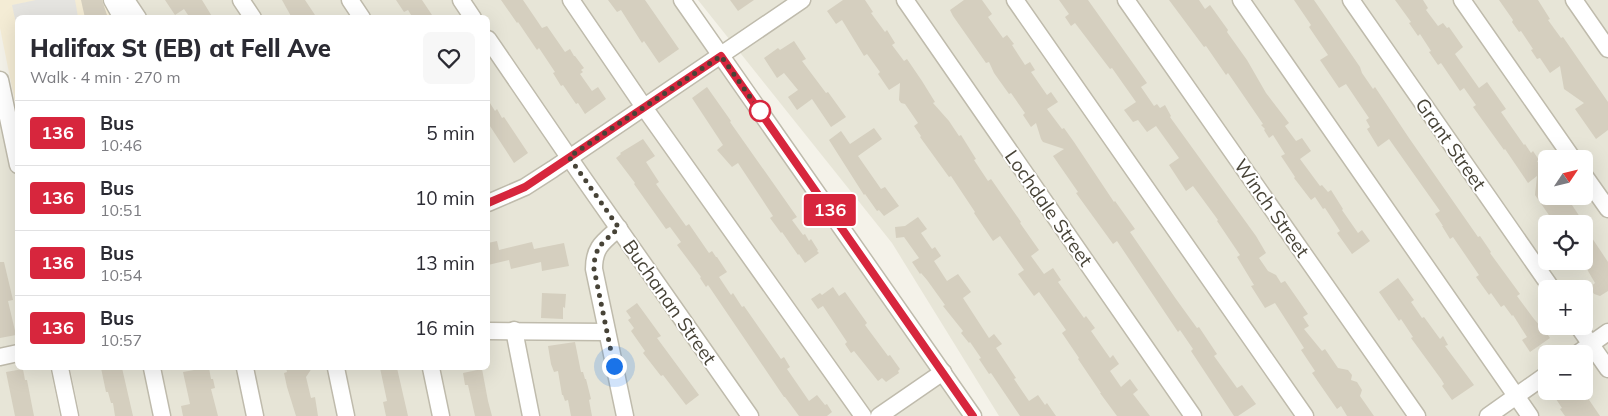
<!DOCTYPE html>
<html lang="en">
<head>
<meta charset="utf-8">
<style>
  :root { --surface:#fff; --page:#f7f7f7; --text:#2b2b33; --muted:#7c7c81; --line:#e1e1e2 }
  body { margin:0; font-family:Mulish,sans-serif; background:var(--page); color:var(--text); height:100vh; display:flex; flex-direction:column; font-size:19px; white-space:nowrap }
  * { box-sizing:border-box; margin:0 }
  p { font-size:16px; color:var(--muted) }
  .icon { flex:none; width:28px; height:28px; fill:none; stroke:currentColor; stroke-width:2; stroke-linecap:round; stroke-linejoin:round }
  .map { position:relative; flex:1; overflow:hidden }
  .panel { position:absolute; left:15px; top:15px; width:475px; height:355px; display:flex; flex-direction:column; background:var(--surface); border-radius:8px; box-shadow:0 5px 20px #0002 }
  .panel>* { flex:none }
  .badge { padding:0 10px; border-radius:4px; font-size:18px; line-height:32px }
  .needle { width:32px; rotate:55deg }
  .buttons { position:absolute; left:1538px; top:150px; display:grid; gap:10px }
  .buttons a { display:grid; place-items:center; width:55px; height:55px; border-radius:8px; background:var(--surface); box-shadow:0 5px 20px #0002; font-size:25px }
  .you { position:absolute; width:25px; height:25px; margin:-12px; border:4px solid #fff; border-radius:50%; background:#1a73e8; box-shadow:0 0 0 8px #1a73e833 }
  .map>.badge { position:absolute; translate:-50% -50%; box-shadow:0 0 0 2px #fff }
  .round { display:grid; place-items:center; flex:none; width:52px; height:52px; border-radius:8px; background:var(--page) }
  .headline { display:flex; align-items:center; justify-content:space-between; height:85px; padding:0 15px }
  h1 { font-size:24px; font-weight:800; line-height:38px }
  ul { padding:0; list-style:none }
  li { display:flex; align-items:center; gap:15px; height:65px; padding:0 15px; border-top:1px solid var(--line) }
  li div { flex:1 }
  li b { display:block; font-size:19px }
  li em { font-style:normal }
  li .badge { min-width:55px; font-weight:700; text-align:center }
  .map>svg:first-child { display:block }
  .residential { fill:#e7e5d7; fill-rule:evenodd }
  .commercial { fill:#f4ecd5 }
  .parking { fill:#e5e4e0 }
  .building { fill:#d5cfbf }
  .lines { fill:none; stroke-linecap:round; stroke-linejoin:round }
  .minor-casing { stroke:#bfbbac; stroke-width:19 }
  .minor { stroke:#fff; stroke-width:16 }
  .line-casing { stroke:#fff; stroke-width:11 }
  .line { stroke:#d7263d; stroke-width:8 }
  .walk { stroke:#474337; stroke-width:5; stroke-dasharray:0 9 }
  .stop-dot { fill:#fff; stroke:#d7263d; stroke-width:2.5 }
  .labels { text-anchor:middle; dominant-baseline:central; stroke-width:4; stroke-linejoin:round; paint-order:stroke }
  .street-label { font-size:19px; fill:#474337; stroke:#fff }
</style>
</head>
<body>
<div class="map">
<svg width="1608" height="416" viewBox="0 0 1608 416">
  <rect width="100%" height="100%" fill="#f4f2e9"/>
  <!-- residential -->
  <g class="residential">
    <polygon points="126,0 231,0 243,17 138,17"/>
    <polygon points="250,0 672,0 964,416 80,416 70,368 488,368 488,18 263,17"/>
    <path d="M698,0H1608V416H999L892,243ZM1546,159H1584V196H1546ZM1546,224H1584V261H1546ZM1546,289H1584V326H1546ZM1546,354H1584V391H1546Z"/>
    <polygon points="0,96 8,129 17,188 18,368 50,368 60,416 0,416"/>
  </g>
  <!-- commercial -->
  <polygon class="commercial" points="0,0 119,0 128,17 18,18 17,112 0,28"/>
  <!-- parking -->
  <polygon class="parking" points="36,0 75,0 78,17 18,18 17,28 12,5"/>
  <!-- building -->
  <g class="building">
    <polygon points="81,0 102,0 108,18 85,18"/>
    <polygon points="165,0 202,0 213,18 190,18 184,9 175,15"/>
    <polygon points="282,0 305,0 317,18 292,18"/>
    <polygon points="396,0 422,0 434,18 413,18 408,10 404,12"/>
    <polygon points="501,0 523,0 542,28 547,26 565,52 570,49 574,56 575,56 584,68 581,70 583,72 580,74 592,91 598,87 606,99 585,114 578,103 576,104 563,85 561,86 553,73 555,72 539,48 537,50 518,22 517,23"/>
    <polygon points="608,0 645,0 679,49 659,63 644,41 642,43 621,10 617,12"/>
    <polygon points="730,0 754,0 738,11"/>
    <polygon points="843,0 865,0 873,12 871,13 885,32 887,30 895,43 892,45 904,61 907,59 922,81 935,102 933,103 949,121 959,136 961,135 976,159 974,160 988,181 991,179 1021,222 1020,223 1039,250 1031,256 1044,274 1053,268 1061,280 1058,282 1084,318 1086,316 1095,328 1091,331 1110,358 1113,355 1119,364 1110,371 1121,387 1130,379 1138,390 1133,394 1150,416 1117,416 1100,393 1101,393 1078,359 1079,358 1062,333 1066,330 1039,292 1034,296 1018,274 1024,270 1000,236 993,241 974,213 975,212 951,176 949,177 920,137 921,136 914,126 918,123 905,104 901,103 899,100 900,83 889,90 878,74 880,72 867,54 864,56 842,20 836,24 827,11"/>
    <polygon points="964,0 982,0 992,14 988,17 1003,38 1007,35 1014,44 1012,45 1025,65 1030,62 1035,70 1031,72 1047,95 1051,92 1058,102 1047,109 1062,129 1064,128 1074,142 1114,202 1115,201 1135,229 1130,232 1176,299 1197,328 1199,327 1217,354 1214,356 1237,388 1242,385 1256,404 1238,416 1234,416 1191,351 1193,349 1180,330 1178,332 1117,241 1113,244 1076,193 1078,192 1053,156 1064,149 1043,142 1041,139 1036,123 1031,127 1023,115 1025,113 1011,93 1009,94 994,73 989,62 986,63 953,16 950,10"/>
    <polygon points="1059,0 1088,0 1147,83 1141,87 1154,106 1157,104 1160,108 1165,105 1171,116 1170,117 1256,236 1266,253 1259,258 1268,271 1276,275 1281,283 1285,281 1308,314 1303,317 1309,326 1304,329 1322,351 1325,349 1338,368 1348,370 1352,375 1351,380 1357,382 1362,390 1360,396 1374,416 1347,416 1341,406 1337,409 1312,373 1315,371 1301,350 1304,348 1275,303 1265,308 1251,286 1254,285 1237,257 1240,255 1217,221 1218,220 1193,186 1186,191 1169,165 1179,158 1156,126 1147,132 1138,120 1133,122 1124,110 1136,102 1112,68 1110,69 1075,23 1071,26 1065,17 1069,14"/>
    <polygon points="1169,0 1199,0 1205,9 1210,5 1228,30 1227,32 1247,60 1266,93 1289,123 1285,126 1296,141 1302,138 1311,151 1300,159 1320,186 1322,185 1328,192 1331,190 1343,209 1342,210 1358,233 1362,230 1370,241 1352,254 1337,233 1340,231 1325,208 1323,209 1315,197 1311,200 1294,178 1295,177 1281,156 1285,154 1273,135 1269,138 1264,130 1265,129 1261,125 1263,124 1228,73 1226,75 1206,46 1204,47"/>
    <polygon points="1294,0 1314,0 1360,67 1362,73 1373,89 1375,87 1409,138 1478,237 1480,236 1491,252 1490,253 1520,294 1517,296 1534,319 1542,328 1543,328 1550,338 1530,352 1522,340 1527,337 1513,315 1512,316 1504,305 1501,307 1491,293 1489,295 1476,277 1479,275 1453,237 1450,239 1442,226 1443,226 1435,214 1440,211 1389,139 1378,147 1367,129 1370,127 1366,120 1369,118 1346,84 1339,88 1320,60 1328,55 1309,27 1311,25"/>
    <polygon points="1395,0 1423,0 1428,8 1426,10 1438,26 1443,23 1447,28 1449,27 1463,47 1455,54 1479,88 1487,82 1506,109 1501,112 1524,145 1525,144 1531,153 1533,151 1539,160 1537,161 1539,164 1540,154 1546,154 1546,196 1566,196 1580,217 1578,219 1581,224 1542,224 1551,218 1535,195 1537,176 1528,183 1505,149 1504,150 1473,107 1476,105 1464,88 1460,91 1441,63 1438,65 1429,52 1431,51 1420,34 1418,36 1409,23 1411,22"/>
    <polygon points="1499,0 1538,0 1550,19 1548,20 1561,38 1563,37 1608,102 1608,130 1596,139 1575,109 1584,103 1564,89 1560,66 1550,73 1540,58 1537,59 1531,50 1533,49 1521,31 1519,32 1512,22 1513,20"/>
    <polygon points="794,41 806,59 802,61 826,93 828,92 846,117 831,127 812,99 797,110 788,97 798,90 784,73 777,78 764,58 778,48 780,50"/>
    <polygon points="707,87 731,121 730,122 797,217 792,220 803,235 805,234 809,241 811,239 818,250 817,251 819,253 805,263 799,254 798,255 782,232 781,233 770,218 773,216 738,163 732,167 717,150 723,145 692,98"/>
    <polygon points="488,100 495,111 497,109 502,118 504,117 528,153 514,163 488,123"/>
    <polygon points="874,128 882,139 858,156 881,189 885,187 899,206 884,216 879,210 877,211 865,194 864,195 829,140 841,131 850,144"/>
    <polygon points="643,139 655,156 646,162 659,182 656,184 686,226 689,224 709,253 712,251 716,257 717,257 727,272 719,277 731,295 733,293 742,307 744,306 781,359 784,357 790,367 787,369 809,401 817,395 825,405 827,404 832,412 827,416 799,416 785,397 784,397 708,285 706,287 700,278 701,277 677,245 681,242 670,227 666,229 634,184 635,183 616,158 621,154 620,153"/>
    <polygon points="918,217 927,229 921,233 932,249 935,247 941,256 934,261 947,281 958,274 971,292 963,298 989,338 994,334 1002,344 996,348 1016,378 1014,379 1029,401 1038,395 1045,405 1047,403 1056,416 1020,416 991,373 989,374 979,359 981,358 970,342 969,343 961,333 963,331 943,306 945,305 927,280 921,273 920,274 912,262 919,258 904,237 896,238 895,227 905,226"/>
    <polygon points="1584,226 1608,262 1608,291 1600,296 1594,294 1590,287 1595,283 1584,264"/>
    <polygon points="497,241 499,250 532,242 534,249 564,243 569,266 542,271 541,262 511,269 509,260 488,265 488,243"/>
    <polygon points="0,262 4,262 13,300 8,301 16,335 0,338"/>
    <polygon points="1398,278 1414,300 1411,302 1422,318 1424,317 1440,339 1443,336 1448,345 1445,346 1474,385 1452,400 1442,386 1444,384 1441,379 1411,338 1413,337 1401,319 1399,321 1379,292"/>
    <polygon points="833,287 839,296 845,292 867,323 865,325 888,356 890,355 900,369 898,371 899,373 886,382 882,378 878,381 854,351 851,353 845,344 847,342 823,306 818,309 811,299 820,293 822,295"/>
    <polygon points="542,293 566,294 565,308 563,307 563,319 541,318"/>
    <polygon points="637,303 661,336 657,338 699,395 686,405 663,375 661,376 643,353 645,351 631,331 634,328 628,320 631,318 626,311"/>
    <polygon points="575,342 581,372 583,372 585,379 586,379 591,399 589,400 592,416 571,416 568,400 565,401 563,395 562,395 558,371 554,372 551,364 548,346"/>
    <polygon points="101,368 122,368 133,416 115,416 113,403 111,403 108,392 106,392"/>
    <polygon points="205,368 209,368 211,379 213,379 215,388 211,389 218,416 183,416 181,406 190,404 183,372"/>
    <polygon points="286,368 312,368 306,377 311,398 315,397 318,416 296,416 287,387 284,373 287,372"/>
    <polygon points="380,368 397,368 408,416 386,416 383,402 387,401"/>
    <polygon points="23,369 25,380 27,380 34,416 15,416 6,372"/>
    <polygon points="482,369 488,401 492,416 475,416 468,385 465,385 463,373"/>
    <polygon points="1561,391 1583,391 1600,416 1565,416 1560,409 1562,408 1554,396"/>
  </g>
  <g class="lines">
    <defs>
      <g id="minor">
        <polyline points="112,0 122,18"/>
        <polyline points="126,0 138,18"/>
        <polyline points="241,0 253,18"/>
        <polyline points="350,0 362,18"/>
        <polyline points="461,0 473,18"/>
        <polyline points="571,0 648,113 863,416"/>
        <polyline points="682,0 973,416"/>
        <polyline points="905,0 1193,416"/>
        <polyline points="1015,0 1305,416"/>
        <polyline points="1126,0 1417,416"/>
        <polyline points="1241,0 1530,416"/>
        <polyline points="1351,0 1552,289"/>
        <polyline points="1462,0 1573,159"/>
        <polyline points="1574,0 1608,49"/>
        <polyline points="488,39 579,172 750,416"/>
        <polyline points="0,80 18,165"/>
        <polyline points="1584,175 1608,209"/>
        <polyline points="488,203 525,187 553,169 802,0"/>
        <path d="M619,228C603,242 594,247 594,269L625,416"/>
        <polyline points="1578,326 1608,369"/>
        <polyline points="514,330 531,416"/>
        <polyline points="488,331 607,332"/>
        <polyline points="1577,354 1608,332"/>
        <polyline points="0,357 18,353"/>
        <polyline points="60,368 70,416"/>
        <polyline points="152,368 162,416"/>
        <polyline points="245,368 255,416"/>
        <polyline points="336,368 346,416"/>
        <polyline points="431,368 441,416"/>
        <polyline points="879,416 943,372"/>
        <polyline points="1488,416 1546,375"/>
      </g>
    </defs>
    <!-- minor casing -->
    <use href="#minor" class="minor-casing"/>
    <!-- minor -->
    <use href="#minor" class="minor"/>
  </g>
  <g class="lines">
    <defs>
      <polyline id="line" points="488,203 525,187 721,56 973,416"/>
    </defs>
    <!-- line casing -->
    <use href="#line" class="line-casing"/>
    <!-- line -->
    <use href="#line" class="line"/>
    <!-- walk -->
    <path class="walk" d="M614,366L594,269C594,247 603,242 619,228L569,157L721,56L760,111"/>
  </g>
  <!-- markers -->
  <circle class="stop-dot" cx="760" cy="111" r="10"/>
  <g class="labels">
    <!-- street labels -->
    <g class="street-label">
      <text transform="translate(1451 144) rotate(55)">Grant Street</text>
      <text transform="translate(1049 208) rotate(55)">Lochdale Street</text>
      <text transform="translate(1272 208) rotate(55)">Winch Street</text>
      <text transform="translate(670 302) rotate(55)">Buchanan Street</text>
    </g>
  </g>
</svg>
<div class="buttons">
<a><svg class="needle" viewBox="-14 -14 28 28"><path d="M0-13l5 13h-10z" fill="#e53935"/><path d="M0 13l5-13h-10z" fill="#7c7c81"/></svg></a>
<a><svg class="icon" aria-label="locate" viewBox="0 0 24 24"><circle cx="12" cy="12" r="6"/><path d="M12 2v4M12 18v4M2 12h4M18 12h4"/></svg></a>
<a>+</a>
<a>−</a>
</div>
<div class="you" style="left:614px;top:366px"></div>
<b class="badge" style="left:830px;top:210px;background:#d7263d;color:#fff">136</b>
<section class="panel">
<div class="headline"><div><h1>Halifax St (EB) at Fell Ave</h1><p>Walk · 4 min · 270 m</p></div><a class="round"><svg class="icon" aria-label="heart" viewBox="0 0 24 24"><path d="M12 20l-8-8c-3-5 5-10 8-4 3-6 11-1 8 4z"/></svg></a></div>
<ul>
<li><span class="badge" style="background:#d7263d;color:#fff">136</span><div><b>Bus</b><p>10:46</p></div><em>5 min</em></li>
<li><span class="badge" style="background:#d7263d;color:#fff">136</span><div><b>Bus</b><p>10:51</p></div><em>10 min</em></li>
<li><span class="badge" style="background:#d7263d;color:#fff">136</span><div><b>Bus</b><p>10:54</p></div><em>13 min</em></li>
<li><span class="badge" style="background:#d7263d;color:#fff">136</span><div><b>Bus</b><p>10:57</p></div><em>16 min</em></li>
</ul>
</section>
</div>
</body>
</html>
